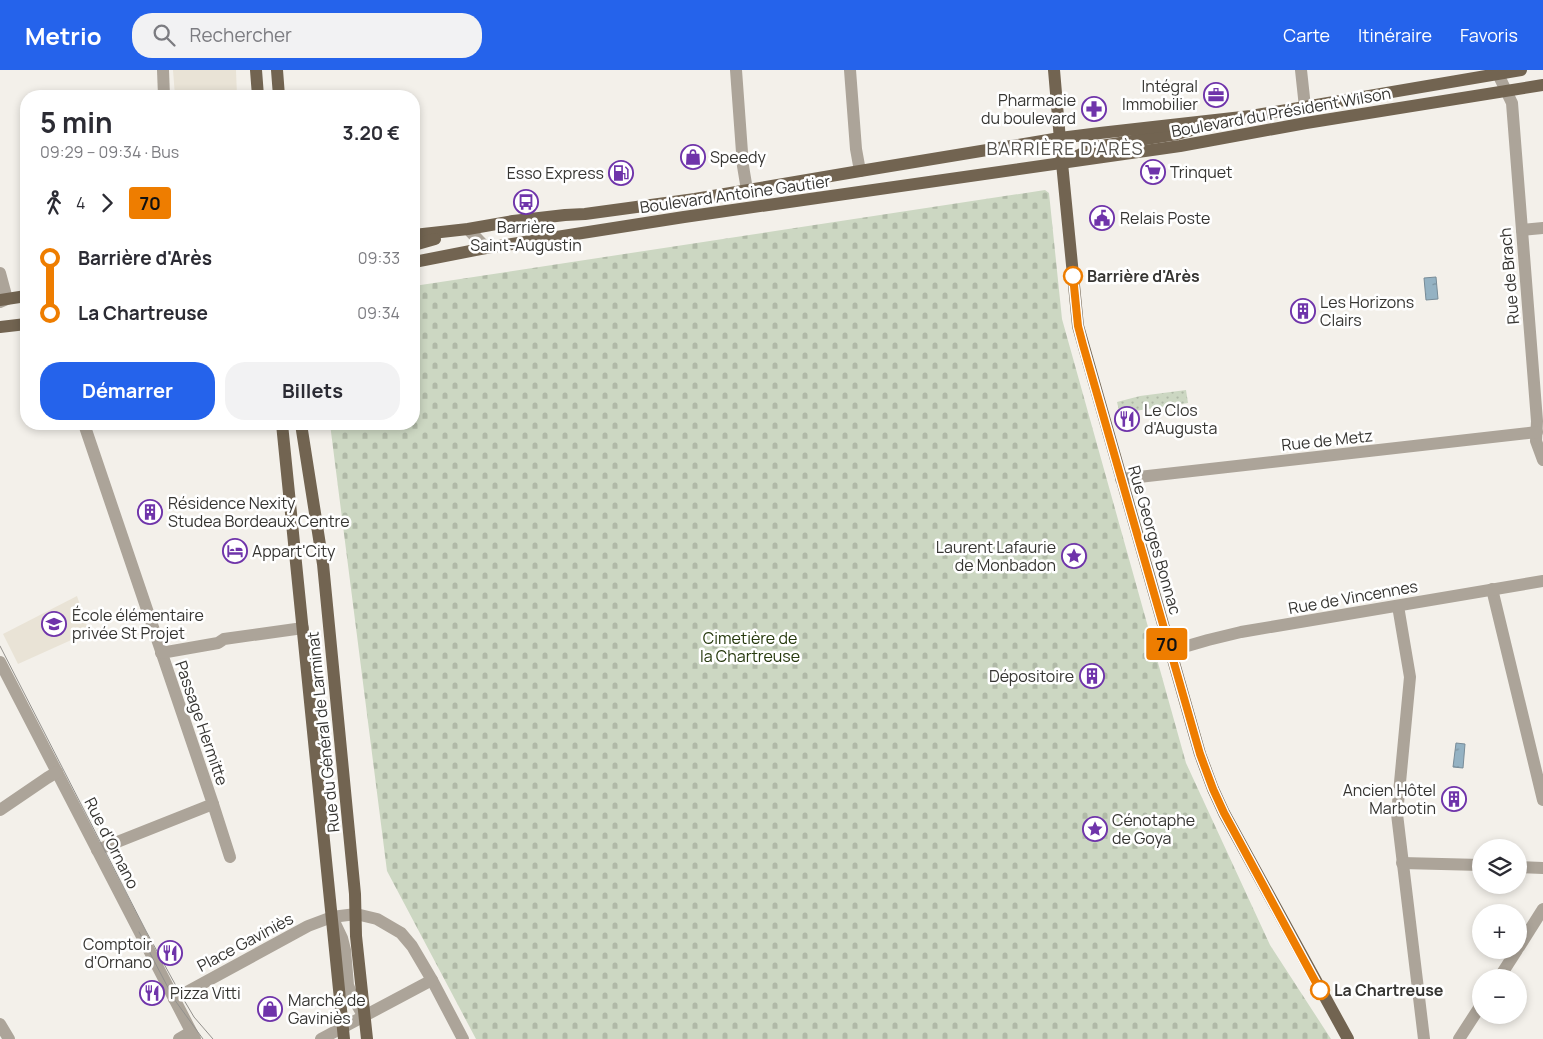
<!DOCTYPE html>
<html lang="fr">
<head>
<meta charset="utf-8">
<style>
  :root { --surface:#fff; --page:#f2f2f3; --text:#2b2b33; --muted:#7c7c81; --accent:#2563eb }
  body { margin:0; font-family:Manrope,sans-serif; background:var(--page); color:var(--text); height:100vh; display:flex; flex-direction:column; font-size:19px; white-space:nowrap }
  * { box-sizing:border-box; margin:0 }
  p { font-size:16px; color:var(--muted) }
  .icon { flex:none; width:28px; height:28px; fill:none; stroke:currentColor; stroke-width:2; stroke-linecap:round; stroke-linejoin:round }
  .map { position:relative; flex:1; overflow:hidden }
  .drawer { position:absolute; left:20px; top:20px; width:400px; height:340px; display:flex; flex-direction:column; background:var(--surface); border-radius:20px; box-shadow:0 2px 8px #0003 }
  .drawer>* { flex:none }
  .badge { padding:0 10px; border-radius:4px; font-size:18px; line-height:32px }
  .controls { position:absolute; left:1472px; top:769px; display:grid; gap:10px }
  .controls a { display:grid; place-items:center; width:55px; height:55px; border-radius:50%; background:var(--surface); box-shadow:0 2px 8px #0003; font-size:25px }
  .map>.badge { position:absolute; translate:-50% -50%; box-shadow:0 0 0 2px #fff }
  .legs { display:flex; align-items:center; gap:8px; height:55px; padding:0 20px; font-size:16px }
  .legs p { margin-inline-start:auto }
  .headline { display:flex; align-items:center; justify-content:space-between; height:85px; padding:0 20px }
  h1 { font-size:28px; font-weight:700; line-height:38px }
  .action { display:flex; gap:10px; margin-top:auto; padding:10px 20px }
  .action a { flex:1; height:58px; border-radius:20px; background:var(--accent); color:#fff; font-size:20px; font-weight:700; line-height:58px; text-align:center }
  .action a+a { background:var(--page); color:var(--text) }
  ul { padding:0 20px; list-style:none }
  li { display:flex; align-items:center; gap:18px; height:55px; font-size:19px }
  li i { display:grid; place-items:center; width:8px; height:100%; margin:0 6px; background:currentColor }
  li i::after { content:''; width:12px; height:12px; margin:-6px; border:4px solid; border-radius:50%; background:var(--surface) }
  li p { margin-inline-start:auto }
  li:first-child i { background:linear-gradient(#0000 50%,currentColor 0) }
  li:last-child i { background:linear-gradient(currentColor 50%,#0000 0) }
  header { display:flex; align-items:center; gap:30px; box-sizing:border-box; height:70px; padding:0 25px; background:var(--accent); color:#fff }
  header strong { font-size:24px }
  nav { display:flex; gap:28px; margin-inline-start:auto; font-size:18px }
  .search { width:350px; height:45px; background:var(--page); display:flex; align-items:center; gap:12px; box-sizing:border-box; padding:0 18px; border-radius:20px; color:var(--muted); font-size:19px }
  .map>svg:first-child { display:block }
  .built { fill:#e9e3d6 }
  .cemetery { fill:url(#cemetery-stones) }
  .garden { fill:url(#garden-dots) }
  .water { fill:url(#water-ripples); stroke:#788c98 }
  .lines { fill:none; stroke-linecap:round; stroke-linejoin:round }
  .minor { stroke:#aca499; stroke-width:12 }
  .major { stroke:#726451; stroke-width:12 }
  .tram { stroke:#93918d; stroke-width:1 }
  .line-1-casing { stroke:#fff; stroke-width:11 }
  .line-1 { stroke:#ee7d00; stroke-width:8 }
  .stop-1-dot { fill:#fff; stroke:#ee7d00; stroke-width:2.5 }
  .labels { text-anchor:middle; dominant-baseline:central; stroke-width:5; stroke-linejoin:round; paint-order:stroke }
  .poi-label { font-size:16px; fill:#363532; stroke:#fff; text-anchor:start }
  .street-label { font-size:16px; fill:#363532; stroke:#fff }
  .stop-label { font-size:16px; font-weight:bold; fill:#363532; stroke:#fff; text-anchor:start }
  .park-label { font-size:16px; fill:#26390d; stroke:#fff }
  .neighbourhood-label { font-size:18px; letter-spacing:1px; fill:#56534e; stroke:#fff }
</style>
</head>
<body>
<header>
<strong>Metrio</strong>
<div class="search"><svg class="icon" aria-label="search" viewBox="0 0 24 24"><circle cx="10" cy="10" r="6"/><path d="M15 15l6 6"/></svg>Rechercher</div>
<nav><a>Carte</a><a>Itinéraire</a><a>Favoris</a></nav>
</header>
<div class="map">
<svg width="1543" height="969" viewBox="0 0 1543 969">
  <defs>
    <pattern id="cemetery-stones" width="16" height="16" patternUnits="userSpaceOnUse" patternTransform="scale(1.25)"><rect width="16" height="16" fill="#ccd7c2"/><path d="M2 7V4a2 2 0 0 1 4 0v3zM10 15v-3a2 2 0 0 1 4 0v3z" fill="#b0b9a7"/></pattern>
    <pattern id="garden-dots" width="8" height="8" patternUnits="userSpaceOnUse" patternTransform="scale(1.25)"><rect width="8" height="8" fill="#ccd7c2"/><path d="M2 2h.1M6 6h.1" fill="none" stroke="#b0b9a7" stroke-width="1.8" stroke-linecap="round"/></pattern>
    <pattern id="water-ripples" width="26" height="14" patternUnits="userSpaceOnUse" patternTransform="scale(1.25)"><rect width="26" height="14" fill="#94b2c3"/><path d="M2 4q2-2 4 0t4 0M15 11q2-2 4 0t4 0" fill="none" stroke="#7a929f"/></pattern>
  </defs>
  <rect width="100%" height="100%" fill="#f3f0ea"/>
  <!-- built -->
  <g class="built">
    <polygon points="173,0 236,0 237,26 175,26"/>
    <polygon points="77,526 89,562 18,594 3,564"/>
  </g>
  <!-- cemetery -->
  <polygon class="cemetery" points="1045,120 1049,123 1062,249 1186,693 1270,875 1331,969 476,969 387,801 330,354 414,354 414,216"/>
  <!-- garden -->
  <polygon class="garden" points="1186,320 1188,333 1141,340 1120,345 1117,332 1140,326"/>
  <!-- water -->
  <g class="water">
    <polygon points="1436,207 1438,229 1426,230 1424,208"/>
    <polygon points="1456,673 1465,674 1463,698 1453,697"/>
  </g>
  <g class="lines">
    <!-- minor -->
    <g class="minor">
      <polyline points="163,0 164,26"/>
      <polyline points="736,0 743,96 747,120"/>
      <polyline points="850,0 856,79 860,101"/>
      <polyline points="1301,0 1305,37"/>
      <polyline points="1496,0 1512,33 1537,351 1536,371 1543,390"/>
      <polyline points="468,159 486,178"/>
      <polyline points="1522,160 1543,158"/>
      <polyline points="0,203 7,229 0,232"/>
      <polyline points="84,354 213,734 97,780"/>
      <polyline points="1121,409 1537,362"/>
      <polyline points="1492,519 1543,730"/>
      <polyline points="1398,536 1410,607 1397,744 1424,969"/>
      <polyline points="1170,581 1208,570 1241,562 1543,511"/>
      <polyline points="161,583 218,573 224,569 303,558"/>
      <polyline points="0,592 195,969"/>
      <polyline points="213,734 230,787"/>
      <polyline points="0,740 47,708 57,702"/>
      <polyline points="1402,793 1481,795"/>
      <polyline points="1519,797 1543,798"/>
      <polyline points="333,849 342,868 345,880 348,915 352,926 364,947"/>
      <polyline points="1519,877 1543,839"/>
      <polyline points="1499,908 1517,880"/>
      <polyline points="432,910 463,969"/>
      <polyline points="174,929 308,856 332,847 356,844 377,849 401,863 412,876 432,910 321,969"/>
      <polyline points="0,954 9,969"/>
      <polyline points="179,969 191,962"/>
      <polyline points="1459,969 1481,935"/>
    </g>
    <!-- major -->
    <g class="major">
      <polyline points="256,0 258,26"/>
      <polyline points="277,0 279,26"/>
      <polyline points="1054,0 1062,93 1078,256 1200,684 1213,719 1224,743 1348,969"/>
      <polyline points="1071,89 1087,81 1101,76 1177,64 1199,58"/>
      <polyline points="414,165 468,159 513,151 565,145 585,144 695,129 860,101 1060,68 1100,63 1251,46 1521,0"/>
      <polyline points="414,175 435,169"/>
      <polyline points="414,192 486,178 684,147 1180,76 1306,53 1543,15"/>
      <polyline points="0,230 26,226"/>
      <polyline points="0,257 26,254"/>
      <polyline points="282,354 344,969"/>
      <polyline points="301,354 323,494 355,824 356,866 367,969"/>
    </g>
    <!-- tram -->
    <g class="tram">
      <polyline points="0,576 146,861 181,925 194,947 213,969"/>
      <polyline points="139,862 174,929 203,969"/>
    </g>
  </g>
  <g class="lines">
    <defs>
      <polyline id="line-1" points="1073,206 1078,256 1083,275 1200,684 1213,719 1224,743 1320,920"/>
    </defs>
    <!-- line-1 casing -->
    <use href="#line-1" class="line-1-casing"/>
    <!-- line-1 -->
    <use href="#line-1" class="line-1"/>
  </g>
  <!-- icons -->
  <defs>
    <symbol id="office-ring" viewBox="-11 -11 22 22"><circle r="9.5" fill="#fff" stroke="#6f34aa" stroke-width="1.5"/><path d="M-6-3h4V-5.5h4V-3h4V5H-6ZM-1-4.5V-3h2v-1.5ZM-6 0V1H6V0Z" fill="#6f34aa"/></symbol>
    <symbol id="pharmacy-ring" viewBox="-11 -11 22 22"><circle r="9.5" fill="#fff" stroke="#6f34aa" stroke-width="1.5"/><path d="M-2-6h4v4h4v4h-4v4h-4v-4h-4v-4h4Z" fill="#6f34aa"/></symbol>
    <symbol id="shop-ring" viewBox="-11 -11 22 22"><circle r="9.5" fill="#fff" stroke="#6f34aa" stroke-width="1.5"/><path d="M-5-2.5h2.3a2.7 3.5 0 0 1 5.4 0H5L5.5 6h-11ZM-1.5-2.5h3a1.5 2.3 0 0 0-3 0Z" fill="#6f34aa"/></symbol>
    <symbol id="supermarket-ring" viewBox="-11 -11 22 22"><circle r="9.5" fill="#fff" stroke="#6f34aa" stroke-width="1.5"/><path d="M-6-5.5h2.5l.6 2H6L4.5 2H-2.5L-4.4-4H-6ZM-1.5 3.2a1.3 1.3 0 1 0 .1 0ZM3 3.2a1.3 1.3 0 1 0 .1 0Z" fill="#6f34aa"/></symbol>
    <symbol id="fuel-ring" viewBox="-11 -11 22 22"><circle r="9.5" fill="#fff" stroke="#6f34aa" stroke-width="1.5"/><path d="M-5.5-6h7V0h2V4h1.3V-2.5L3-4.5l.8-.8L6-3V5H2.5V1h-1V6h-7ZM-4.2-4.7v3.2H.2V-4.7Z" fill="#6f34aa"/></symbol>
    <symbol id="bus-ring" viewBox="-11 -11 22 22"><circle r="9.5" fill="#fff" stroke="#6f34aa" stroke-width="1.5"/><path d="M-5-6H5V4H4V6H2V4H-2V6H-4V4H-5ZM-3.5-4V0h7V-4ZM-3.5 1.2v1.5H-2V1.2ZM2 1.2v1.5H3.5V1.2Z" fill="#6f34aa"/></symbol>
    <symbol id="civic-ring" viewBox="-11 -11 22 22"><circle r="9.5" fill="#fff" stroke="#6f34aa" stroke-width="1.5"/><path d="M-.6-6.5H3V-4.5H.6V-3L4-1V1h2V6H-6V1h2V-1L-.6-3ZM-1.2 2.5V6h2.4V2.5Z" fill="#6f34aa"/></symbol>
    <symbol id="building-ring" viewBox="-11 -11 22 22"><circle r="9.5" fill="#fff" stroke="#6f34aa" stroke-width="1.5"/><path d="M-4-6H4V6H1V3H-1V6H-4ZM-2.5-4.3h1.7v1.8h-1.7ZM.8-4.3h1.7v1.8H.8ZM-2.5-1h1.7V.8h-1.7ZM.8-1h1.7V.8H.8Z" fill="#6f34aa"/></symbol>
    <symbol id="restaurant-ring" viewBox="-11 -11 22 22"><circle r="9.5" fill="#fff" stroke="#6f34aa" stroke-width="1.5"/><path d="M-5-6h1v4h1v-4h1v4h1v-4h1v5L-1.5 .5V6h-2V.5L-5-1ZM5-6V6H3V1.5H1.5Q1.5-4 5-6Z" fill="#6f34aa"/></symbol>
    <symbol id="hotel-ring" viewBox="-11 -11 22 22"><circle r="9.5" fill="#fff" stroke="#6f34aa" stroke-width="1.5"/><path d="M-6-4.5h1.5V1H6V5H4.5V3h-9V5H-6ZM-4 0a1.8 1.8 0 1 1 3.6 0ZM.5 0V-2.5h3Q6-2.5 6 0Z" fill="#6f34aa"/></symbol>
    <symbol id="sight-ring" viewBox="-11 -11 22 22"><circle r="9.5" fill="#fff" stroke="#6f34aa" stroke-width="1.5"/><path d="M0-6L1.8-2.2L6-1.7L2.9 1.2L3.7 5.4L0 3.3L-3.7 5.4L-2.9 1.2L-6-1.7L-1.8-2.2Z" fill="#6f34aa"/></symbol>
    <symbol id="school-ring" viewBox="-11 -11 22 22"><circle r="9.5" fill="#fff" stroke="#6f34aa" stroke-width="1.5"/><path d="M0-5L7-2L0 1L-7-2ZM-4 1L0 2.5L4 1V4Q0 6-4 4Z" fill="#6f34aa"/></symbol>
  </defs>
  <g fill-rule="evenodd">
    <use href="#office-ring" x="1202" y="11" width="28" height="28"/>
    <use href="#pharmacy-ring" x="1080" y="25" width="28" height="28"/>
    <use href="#shop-ring" x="679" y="73" width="28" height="28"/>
    <use href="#supermarket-ring" x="1139" y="88" width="28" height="28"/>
    <use href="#fuel-ring" x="607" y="89" width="28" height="28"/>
    <use href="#bus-ring" x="512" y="118" width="28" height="28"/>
    <use href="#civic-ring" x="1088" y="134" width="28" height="28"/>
    <use href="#building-ring" x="1289" y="227" width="28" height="28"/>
    <use href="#restaurant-ring" x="1113" y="335" width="28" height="28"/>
    <use href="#building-ring" x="136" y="428" width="28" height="28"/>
    <use href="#hotel-ring" x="221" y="467" width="28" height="28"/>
    <use href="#sight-ring" x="1060" y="472" width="28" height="28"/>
    <use href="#school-ring" x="40" y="540" width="28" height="28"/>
    <use href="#building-ring" x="1078" y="592" width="28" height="28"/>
    <use href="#building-ring" x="1440" y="715" width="28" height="28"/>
    <use href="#sight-ring" x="1081" y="745" width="28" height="28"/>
    <use href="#restaurant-ring" x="156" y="869" width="28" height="28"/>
    <use href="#restaurant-ring" x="138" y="909" width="28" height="28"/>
    <use href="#shop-ring" x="256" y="925" width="28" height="28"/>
  </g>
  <!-- markers -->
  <g class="stop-1-dot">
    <circle cx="1073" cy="206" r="9"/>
    <circle cx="1320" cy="920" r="9"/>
  </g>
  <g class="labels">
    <!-- poi labels -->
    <g class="poi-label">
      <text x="1198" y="16" text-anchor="end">Intégral<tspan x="1198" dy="18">Immobilier</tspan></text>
      <text x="1076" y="30" text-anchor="end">Pharmacie<tspan x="1076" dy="18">du boulevard</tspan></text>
      <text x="710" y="87">Speedy</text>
      <text x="1170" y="102">Trinquet</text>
      <text x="604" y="103" text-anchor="end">Esso Express</text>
      <text x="1120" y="148">Relais Poste</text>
      <text x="526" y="157" text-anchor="middle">Barrière<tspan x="526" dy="18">Saint-Augustin</tspan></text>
      <text x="1320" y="232">Les Horizons<tspan x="1320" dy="18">Clairs</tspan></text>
      <text x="1144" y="340">Le Clos<tspan x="1144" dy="18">d'Augusta</tspan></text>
      <text x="168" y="433">Résidence Nexity<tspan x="168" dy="18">Studea Bordeaux Centre</tspan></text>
      <text x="1056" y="477" text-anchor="end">Laurent Lafaurie<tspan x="1056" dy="18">de Monbadon</tspan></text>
      <text x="252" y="481">Appart'City</text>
      <text x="72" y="545">École élémentaire<tspan x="72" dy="18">privée St Projet</tspan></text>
      <text x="1074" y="606" text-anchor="end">Dépositoire</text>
      <text x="1436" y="720" text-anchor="end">Ancien Hôtel<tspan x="1436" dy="18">Marbotin</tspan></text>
      <text x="1112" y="750">Cénotaphe<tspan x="1112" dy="18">de Goya</tspan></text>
      <text x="152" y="874" text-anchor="end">Comptoir<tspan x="152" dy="18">d'Ornano</tspan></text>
      <text x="170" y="923">Pizza Vitti</text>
      <text x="288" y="930">Marché de<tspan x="288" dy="18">Gaviniès</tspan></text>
    </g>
    <!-- street labels -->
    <g class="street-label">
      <text transform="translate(1281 42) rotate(-10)">Boulevard du Président Wilson</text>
      <text transform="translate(735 124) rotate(-8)">Boulevard Antoine Gautier</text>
      <text transform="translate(1509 206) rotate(-95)">Rue de Brach</text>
      <text transform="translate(1327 370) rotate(-6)">Rue de Metz</text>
      <text transform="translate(1155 470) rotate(74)">Rue Georges Bonnac</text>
      <text transform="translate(1353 527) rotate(-10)">Rue de Vincennes</text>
      <text transform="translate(202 653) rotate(71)">Passage Hermitte</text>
      <text transform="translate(323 662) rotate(-96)">Rue du Général de Larminat</text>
      <text transform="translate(112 773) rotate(63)">Rue d'Ornano</text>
      <text transform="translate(245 872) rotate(-28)">Place Gaviniès</text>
    </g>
    <!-- stop labels -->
    <g class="stop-label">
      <text x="1087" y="206">Barrière d'Arès</text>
      <text x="1334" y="920">La Chartreuse</text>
    </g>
    <!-- park labels -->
    <g class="park-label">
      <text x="750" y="568">Cimetière de<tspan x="750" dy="18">la Chartreuse</tspan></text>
    </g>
    <!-- neighbourhood labels -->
    <g class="neighbourhood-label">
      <text x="1065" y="78">BARRIÈRE D'ARÈS</text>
    </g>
  </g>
</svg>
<div class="controls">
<a><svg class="icon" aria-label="layers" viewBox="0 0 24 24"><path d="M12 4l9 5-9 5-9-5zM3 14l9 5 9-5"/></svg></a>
<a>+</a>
<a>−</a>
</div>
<b class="badge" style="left:1167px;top:574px;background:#ee7d00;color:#111">70</b>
<section class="drawer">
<div class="headline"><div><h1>5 min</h1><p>09:29 – 09:34 · Bus</p></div><b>3.20 €</b></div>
<div class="legs"><svg class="icon" aria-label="walk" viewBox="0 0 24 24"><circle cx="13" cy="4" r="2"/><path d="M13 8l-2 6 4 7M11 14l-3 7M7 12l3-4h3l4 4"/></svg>4<svg class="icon" aria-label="forward" viewBox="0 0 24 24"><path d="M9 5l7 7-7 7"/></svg><b class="badge" style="background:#ee7d00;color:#111">70</b></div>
<ul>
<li><i style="color:#ee7d00"></i><b>Barrière d'Arès</b><p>09:33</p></li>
<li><i style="color:#ee7d00"></i><b>La Chartreuse</b><p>09:34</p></li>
</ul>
<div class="action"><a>Démarrer</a><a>Billets</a></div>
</section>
</div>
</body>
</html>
